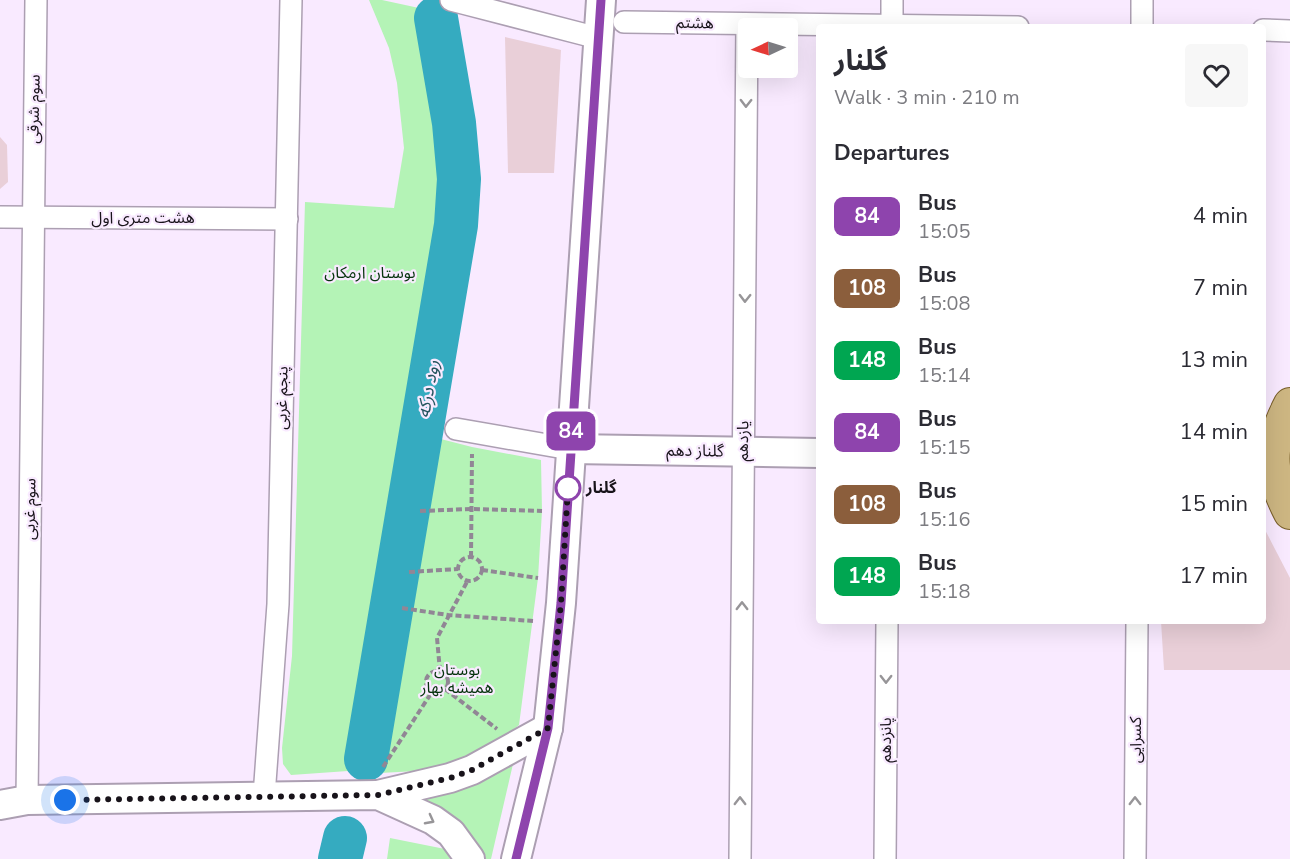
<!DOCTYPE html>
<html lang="en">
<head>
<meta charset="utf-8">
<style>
  :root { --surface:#fff; --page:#f7f7f7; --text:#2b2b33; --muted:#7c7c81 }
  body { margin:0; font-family:"Nunito Sans","Noto Sans Arabic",sans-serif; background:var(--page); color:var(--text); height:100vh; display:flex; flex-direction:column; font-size:22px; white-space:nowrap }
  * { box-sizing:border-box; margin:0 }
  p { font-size:20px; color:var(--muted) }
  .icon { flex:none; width:33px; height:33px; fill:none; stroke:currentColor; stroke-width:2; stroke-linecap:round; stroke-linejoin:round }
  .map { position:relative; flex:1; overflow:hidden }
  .details { position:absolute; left:816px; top:24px; width:450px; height:600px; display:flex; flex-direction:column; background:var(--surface); border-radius:6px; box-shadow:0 6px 24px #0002 }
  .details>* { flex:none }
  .badge { padding:0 12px; border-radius:9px; font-size:21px; line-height:39px }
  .needle { width:39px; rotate:266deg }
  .tools { position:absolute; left:738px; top:18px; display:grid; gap:12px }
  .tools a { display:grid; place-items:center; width:60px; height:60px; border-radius:6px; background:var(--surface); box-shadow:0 6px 24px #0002; font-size:30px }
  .you { position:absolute; width:30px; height:30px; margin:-15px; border:4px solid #fff; border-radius:50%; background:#1a73e8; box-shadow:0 0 0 9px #1a73e833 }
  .map>.badge { position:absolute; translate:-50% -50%; box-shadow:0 0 0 3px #fff }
  h2 { padding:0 18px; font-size:22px; line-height:54px }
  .round { display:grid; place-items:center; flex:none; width:63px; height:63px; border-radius:6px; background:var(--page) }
  .headline { display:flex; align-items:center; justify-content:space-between; height:102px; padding:0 18px }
  h1 { font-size:28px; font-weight:700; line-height:45px }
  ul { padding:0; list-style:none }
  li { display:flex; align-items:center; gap:18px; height:72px; padding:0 18px }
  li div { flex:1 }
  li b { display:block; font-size:22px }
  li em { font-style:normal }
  li .badge { min-width:66px; font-weight:700; text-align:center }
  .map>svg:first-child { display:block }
  .green { fill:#b4f3b6 }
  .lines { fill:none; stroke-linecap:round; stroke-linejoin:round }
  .river { stroke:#35abc0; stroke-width:44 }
  .building { fill:#e9cfd8 }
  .street-casing { stroke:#ac9fb2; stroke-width:24 }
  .secondary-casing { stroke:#ac9fb2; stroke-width:32 }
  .primary-casing { stroke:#785e28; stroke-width:34 }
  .path { stroke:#918695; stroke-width:4; stroke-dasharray:6 3; stroke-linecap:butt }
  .street { stroke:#fff; stroke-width:21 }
  .secondary { stroke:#fff; stroke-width:28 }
  .primary { stroke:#cdb682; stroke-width:32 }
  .oneway { stroke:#979598 }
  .line-casing { stroke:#fff; stroke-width:14 }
  .line { stroke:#8e44ad; stroke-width:9 }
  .walk { stroke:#18131a; stroke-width:6; stroke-dasharray:0 10.8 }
  .stop-dot { fill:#fff; stroke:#8e44ad; stroke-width:3 }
  .labels { text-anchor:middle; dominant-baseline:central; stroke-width:4.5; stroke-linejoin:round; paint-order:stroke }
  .street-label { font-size:16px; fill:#18131a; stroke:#f9eaff }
  .park-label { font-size:16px; fill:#05330c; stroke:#f9eaff }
  .stop-label { font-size:16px; font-weight:bold; fill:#18131a; stroke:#f9eaff; text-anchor:start }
  .water-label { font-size:18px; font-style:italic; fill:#265660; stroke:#f9eaff }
</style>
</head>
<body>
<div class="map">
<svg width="1290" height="859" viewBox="0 0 1290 859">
  <rect width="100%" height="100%" fill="#f9eaff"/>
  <!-- green -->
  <g class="green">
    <path d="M369,0H382L419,8C447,65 445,155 446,217L348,771L291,775L283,764L282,748L292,656L305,202L394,208L404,148L397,83L389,48Z"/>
    <polygon points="433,437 472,447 541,460 542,511 538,578 519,725 479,758 436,770 380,773 376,759"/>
    <path d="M513,764L491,859H486C461,819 451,809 404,798C448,790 474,787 513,764Z"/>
    <polygon points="390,838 445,849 450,859 387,859"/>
  </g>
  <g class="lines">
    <!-- river -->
    <g class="river">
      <polyline points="366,759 456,225 459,179 454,123 436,18"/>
      <polyline points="340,859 345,838"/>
    </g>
  </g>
  <!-- building -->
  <g class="building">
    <polygon points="505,37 561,50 554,173 508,173"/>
    <polygon points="0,137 7,145 8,182 0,189"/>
    <polygon points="1263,526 1290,578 1290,670 1164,670 1161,621 1263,621"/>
  </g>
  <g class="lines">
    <defs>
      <g id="street">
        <polyline points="451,0 598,38"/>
        <polyline points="624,22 1018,27"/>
        <polyline points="892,27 892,0"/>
        <polyline points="1142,27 1142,0"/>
        <polyline points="1263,30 1290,31"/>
        <polyline points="0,217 287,219"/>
        <polyline points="456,429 570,449"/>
        <polyline points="264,796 278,604 291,0"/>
        <polyline points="27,800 36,0"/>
        <polyline points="740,859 747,24"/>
        <polyline points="885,859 887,621"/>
        <polyline points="1135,859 1137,621"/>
      </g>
      <g id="secondary">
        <polyline points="570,449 819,453"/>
        <polyline points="378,795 450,778 472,770 548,728"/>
        <polyline points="0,805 27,800 378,795 433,820 451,833 470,859"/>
        <polyline points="516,859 548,728 561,603 601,0"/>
      </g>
      <path id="primary" d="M1290,404C1268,446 1268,471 1290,513"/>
    </defs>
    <!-- street casing -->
    <use href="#street" class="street-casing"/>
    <!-- secondary casing -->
    <use href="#secondary" class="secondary-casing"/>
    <!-- primary casing -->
    <use href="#primary" class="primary-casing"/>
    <!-- path -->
    <g class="path">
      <polyline points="420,511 471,509 542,511"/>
      <polyline points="471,557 472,454"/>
      <circle cx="470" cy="569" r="12"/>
      <polyline points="482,570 538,578"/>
      <polyline points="409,572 458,569"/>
      <polyline points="402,608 448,615 533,621"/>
      <polyline points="440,671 437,638 468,580"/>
      <circle cx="437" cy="682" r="11"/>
      <polyline points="445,689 497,729"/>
      <polyline points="383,767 432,692"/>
    </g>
    <!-- street -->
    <use href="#street" class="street"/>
    <!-- secondary -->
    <use href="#secondary" class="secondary"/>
    <!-- primary -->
    <use href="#primary" class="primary"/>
  </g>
  <!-- one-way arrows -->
  <defs><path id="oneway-chevron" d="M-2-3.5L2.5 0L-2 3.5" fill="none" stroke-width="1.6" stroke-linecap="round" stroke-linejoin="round" transform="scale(1.5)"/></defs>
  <g class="oneway">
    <use href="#oneway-chevron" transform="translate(746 103) rotate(91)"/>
    <use href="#oneway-chevron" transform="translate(745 298) rotate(91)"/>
    <use href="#oneway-chevron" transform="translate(742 606) rotate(-90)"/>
    <use href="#oneway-chevron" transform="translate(886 679) rotate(90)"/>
    <use href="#oneway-chevron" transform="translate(740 801) rotate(-90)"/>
    <use href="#oneway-chevron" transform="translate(1135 801) rotate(-90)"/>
    <use href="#oneway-chevron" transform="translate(430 820) rotate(28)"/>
  </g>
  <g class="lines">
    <defs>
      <polyline id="line" points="516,859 548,728 561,603 601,0"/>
    </defs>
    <!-- line casing -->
    <use href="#line" class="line-casing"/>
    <!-- line -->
    <use href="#line" class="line"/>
    <!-- walk -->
    <polyline class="walk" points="65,800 378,795 450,778 472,770 548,728 561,603 568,488"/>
  </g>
  <!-- markers -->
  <circle class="stop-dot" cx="568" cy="488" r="12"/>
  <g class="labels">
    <!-- street labels -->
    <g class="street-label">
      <text transform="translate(695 23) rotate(1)">هشتم</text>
      <text transform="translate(34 109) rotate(-89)">سوم شرقی</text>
      <text x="143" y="218">هشت‌ متری اول</text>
      <text transform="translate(282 398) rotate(-89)">پنجم غربی</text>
      <text transform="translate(743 441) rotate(-89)">یازدهم</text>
      <text transform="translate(695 451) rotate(1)">گلناز دهم</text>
      <text transform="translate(30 509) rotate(-89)">سوم غربی</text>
      <text transform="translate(886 740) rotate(-90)">پانزدهم</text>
      <text transform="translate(1136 740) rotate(-90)">کسرایی</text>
    </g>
    <!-- park labels -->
    <g class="park-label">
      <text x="370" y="273">بوستان ارمکان</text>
      <text x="457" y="670">بوستان<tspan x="457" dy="18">همیشه بهار</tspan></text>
    </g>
    <!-- stop labels -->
    <g class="stop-label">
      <text x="586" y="488">گلنار</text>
    </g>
    <!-- water labels -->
    <g class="water-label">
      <text transform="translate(428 389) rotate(-80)">رود درکه</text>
    </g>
  </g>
</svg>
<div class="tools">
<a><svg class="needle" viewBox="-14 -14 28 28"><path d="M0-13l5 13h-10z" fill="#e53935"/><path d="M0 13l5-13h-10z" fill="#7c7c81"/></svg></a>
</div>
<div class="you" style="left:65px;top:800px"></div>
<b class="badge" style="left:571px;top:431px;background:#8e44ad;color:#fff">84</b>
<section class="details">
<div class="headline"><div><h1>گلنار</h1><p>Walk · 3 min · 210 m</p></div><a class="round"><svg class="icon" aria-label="heart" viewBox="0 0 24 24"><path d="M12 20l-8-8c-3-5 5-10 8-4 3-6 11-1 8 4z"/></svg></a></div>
<h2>Departures</h2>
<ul>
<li><span class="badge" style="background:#8e44ad;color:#fff">84</span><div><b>Bus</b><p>15:05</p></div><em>4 min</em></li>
<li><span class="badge" style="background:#8b5e3c;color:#fff">108</span><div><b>Bus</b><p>15:08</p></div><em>7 min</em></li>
<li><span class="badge" style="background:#00a651;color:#fff">148</span><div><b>Bus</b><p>15:14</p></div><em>13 min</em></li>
<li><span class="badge" style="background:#8e44ad;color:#fff">84</span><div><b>Bus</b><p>15:15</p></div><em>14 min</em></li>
<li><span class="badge" style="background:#8b5e3c;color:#fff">108</span><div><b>Bus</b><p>15:16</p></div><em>15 min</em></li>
<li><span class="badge" style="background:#00a651;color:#fff">148</span><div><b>Bus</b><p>15:18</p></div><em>17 min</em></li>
</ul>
</section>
</div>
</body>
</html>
